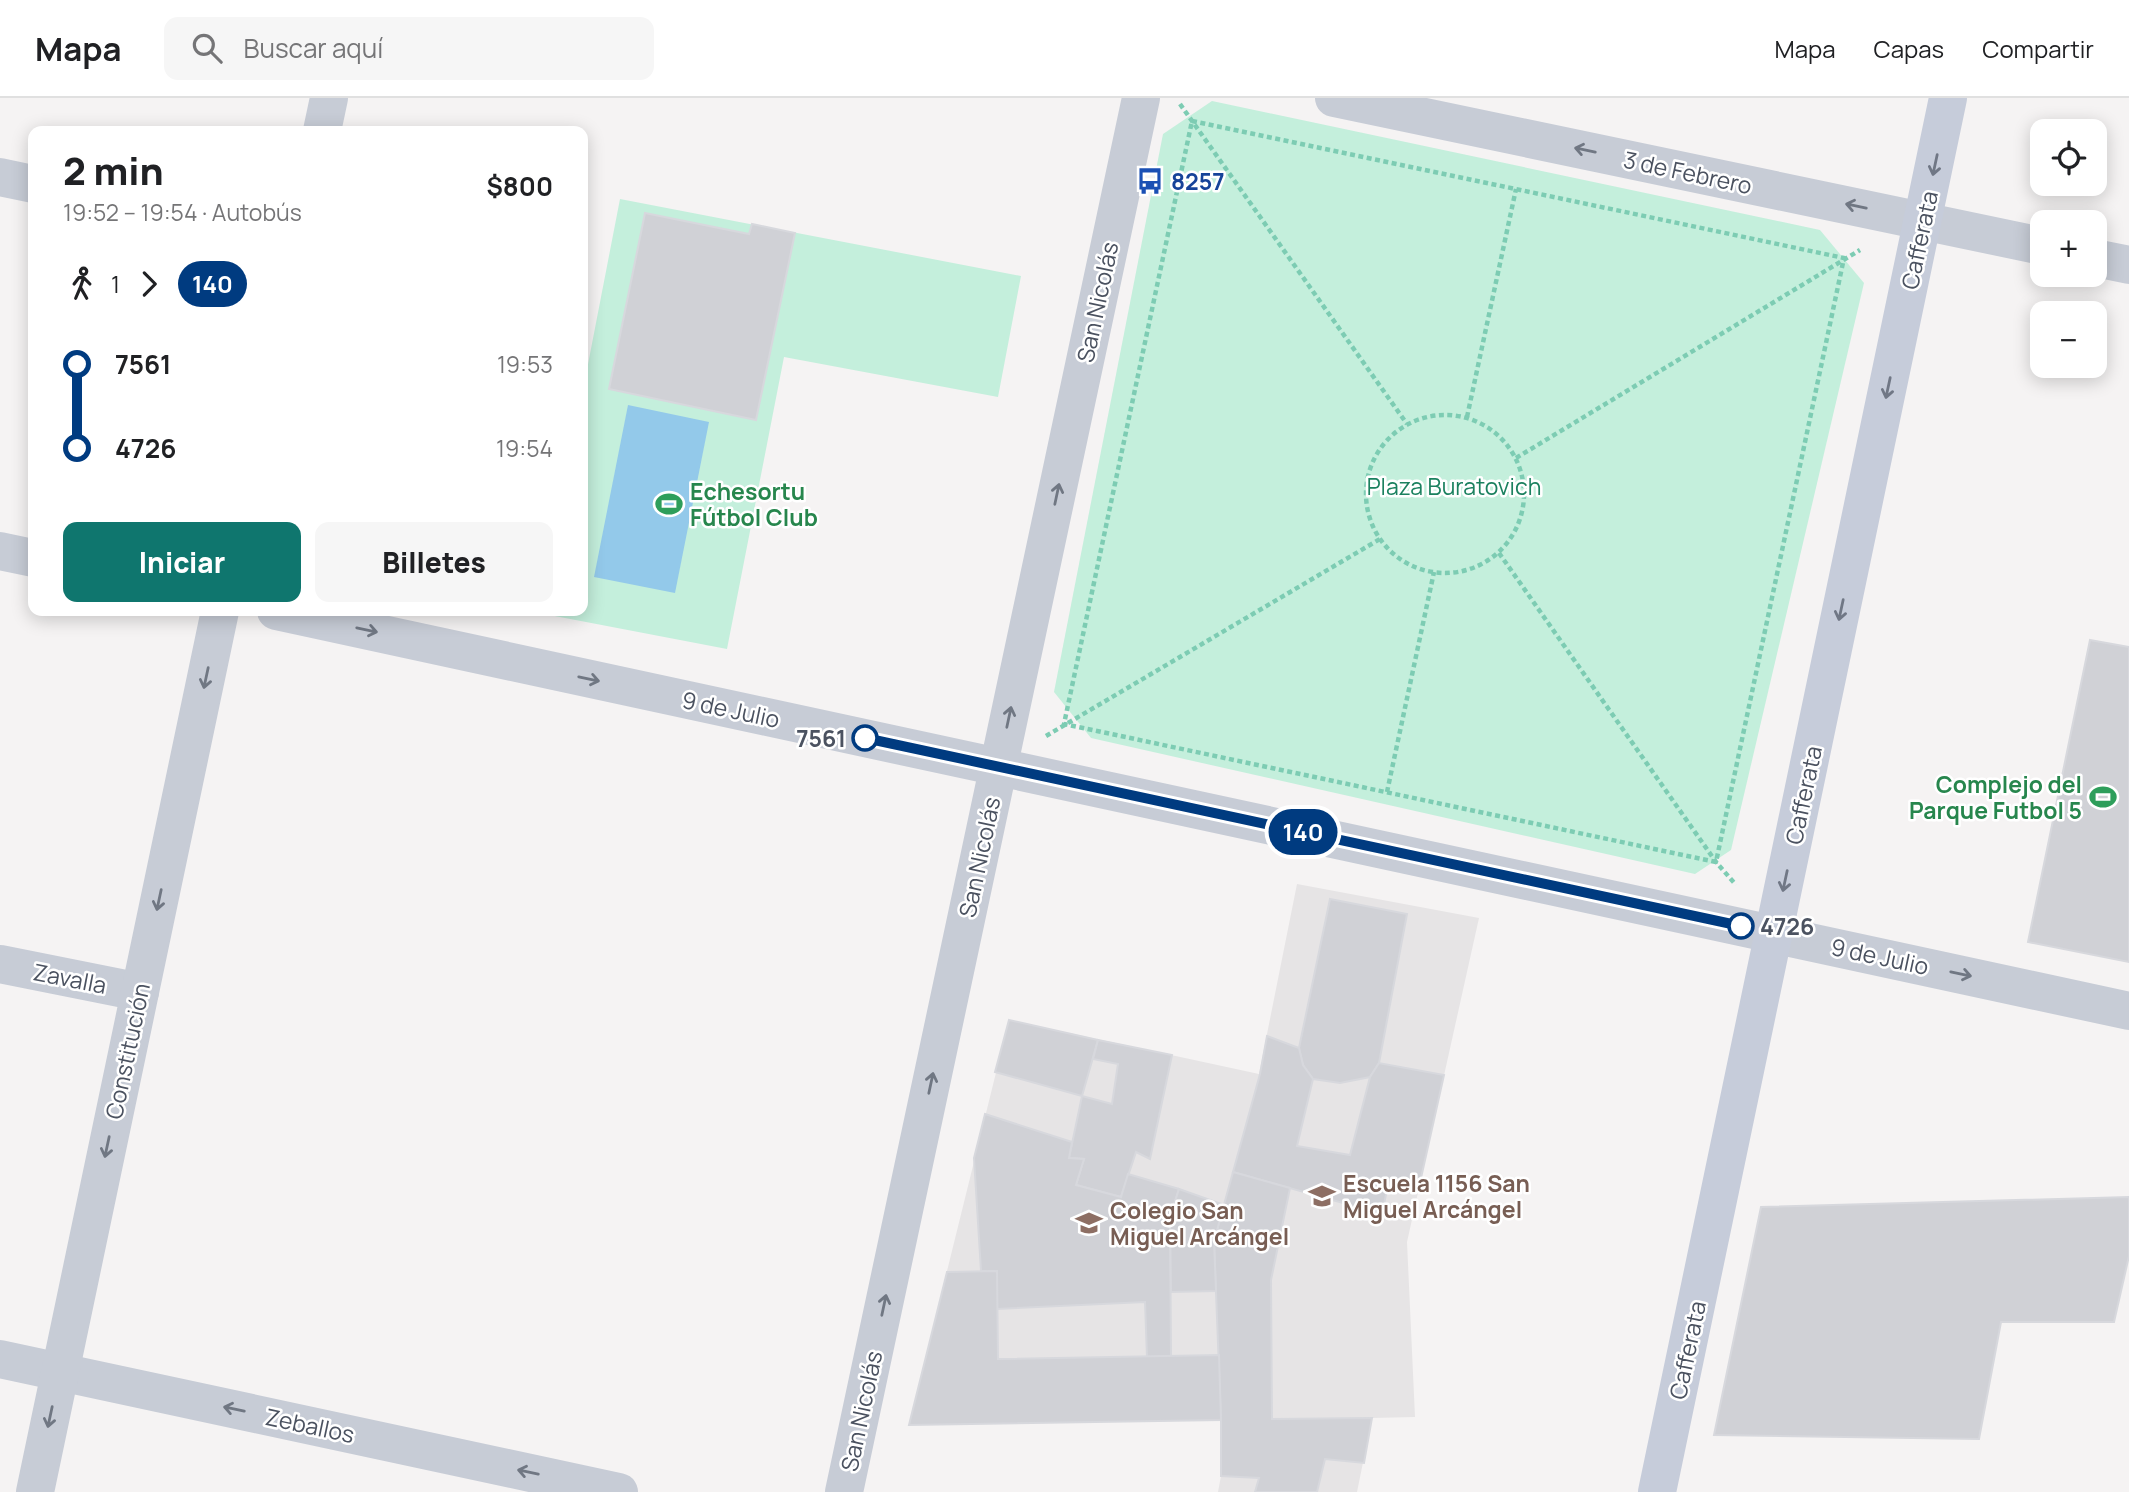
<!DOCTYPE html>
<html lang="es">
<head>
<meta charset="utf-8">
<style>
  :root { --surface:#fff; --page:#f6f6f6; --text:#202124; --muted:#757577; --line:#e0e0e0; --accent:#0f766e }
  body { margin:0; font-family:Manrope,sans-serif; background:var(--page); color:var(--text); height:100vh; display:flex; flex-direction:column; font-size:26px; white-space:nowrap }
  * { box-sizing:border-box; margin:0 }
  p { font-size:23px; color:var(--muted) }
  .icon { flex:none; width:38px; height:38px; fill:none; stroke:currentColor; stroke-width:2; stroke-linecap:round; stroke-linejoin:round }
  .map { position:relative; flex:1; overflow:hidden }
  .side { position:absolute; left:28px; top:28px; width:560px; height:490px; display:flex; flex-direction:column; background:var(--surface); border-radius:14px; box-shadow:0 4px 18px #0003 }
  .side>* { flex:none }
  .badge { padding:0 14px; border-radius:23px; font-size:24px; line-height:46px }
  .tools { position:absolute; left:2030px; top:21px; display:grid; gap:14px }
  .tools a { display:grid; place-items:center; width:77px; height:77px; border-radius:14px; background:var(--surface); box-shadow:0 4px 18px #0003; font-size:35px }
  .map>.badge { position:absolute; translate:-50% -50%; box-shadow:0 0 0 4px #fff }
  .legs { display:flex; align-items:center; gap:10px; height:77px; padding:0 35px; font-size:23px }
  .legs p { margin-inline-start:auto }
  .overview { display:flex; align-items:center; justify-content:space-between; height:119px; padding:0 35px }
  h1 { font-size:38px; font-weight:800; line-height:52px }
  .cta { display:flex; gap:14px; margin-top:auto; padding:14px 35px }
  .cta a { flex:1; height:80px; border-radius:14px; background:var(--accent); color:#fff; font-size:28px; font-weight:800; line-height:80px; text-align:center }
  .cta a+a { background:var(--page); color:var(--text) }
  ul { padding:0 35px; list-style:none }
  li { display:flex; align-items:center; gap:24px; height:84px; font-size:26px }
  li i { display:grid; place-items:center; width:10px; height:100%; margin:0 9px; background:currentColor }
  li i::after { content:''; width:18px; height:18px; margin:-9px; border:5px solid; border-radius:50%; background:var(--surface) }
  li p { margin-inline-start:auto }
  li:first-child i { background:linear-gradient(#0000 50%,currentColor 0) }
  li:last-child i { background:linear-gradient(currentColor 50%,#0000 0) }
  header { display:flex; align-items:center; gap:42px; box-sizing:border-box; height:98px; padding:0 35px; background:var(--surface); border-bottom:2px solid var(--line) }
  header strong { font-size:33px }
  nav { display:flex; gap:38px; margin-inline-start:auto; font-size:24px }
  .search { width:490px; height:63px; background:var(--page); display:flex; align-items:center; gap:18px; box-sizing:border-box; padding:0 24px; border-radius:14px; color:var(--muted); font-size:26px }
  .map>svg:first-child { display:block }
  .education { fill:#e6e4e5 }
  .green { fill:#c4efdc }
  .water { fill:#93c9ea }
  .building { fill:#d0d1d6; stroke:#d7d8dd; stroke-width:2 }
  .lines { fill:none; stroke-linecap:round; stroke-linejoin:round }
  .path { stroke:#7dccb3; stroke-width:4.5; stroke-dasharray:5 3.5; stroke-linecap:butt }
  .minor { stroke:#c7ccd6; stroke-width:38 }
  .tertiary { stroke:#c7ccd6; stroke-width:38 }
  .secondary { stroke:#c6ccda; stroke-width:38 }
  .oneway { stroke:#707783 }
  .oneway2 { stroke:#707785 }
  .line-1-casing { stroke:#fff; stroke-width:16 }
  .line-1 { stroke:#003b80; stroke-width:10 }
  .stop-1-dot { fill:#fff; stroke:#003b80; stroke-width:3.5 }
  .labels { text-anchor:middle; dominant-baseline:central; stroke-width:5; stroke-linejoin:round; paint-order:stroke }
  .street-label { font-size:23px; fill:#4b5260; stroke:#fff }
  .transit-label { font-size:23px; font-weight:bold; fill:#164399; stroke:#fff; text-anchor:start }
  .park-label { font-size:23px; fill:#1b815f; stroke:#fff }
  .leisure-label { font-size:23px; font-weight:bold; fill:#27864d; stroke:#fff; text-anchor:start }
  .stop-label { font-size:23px; font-weight:bold; fill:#4b5260; stroke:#fff; text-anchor:end }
  .education-label { font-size:23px; font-weight:bold; fill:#785e54; stroke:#fff; text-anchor:start }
</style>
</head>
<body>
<header>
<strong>Mapa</strong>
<div class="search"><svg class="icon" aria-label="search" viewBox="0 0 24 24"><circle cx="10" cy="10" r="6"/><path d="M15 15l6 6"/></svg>Buscar aquí</div>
<nav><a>Mapa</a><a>Capas</a><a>Compartir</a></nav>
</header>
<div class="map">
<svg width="2129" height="1394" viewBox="0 0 2129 1394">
  <rect width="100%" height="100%" fill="#f5f3f3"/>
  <!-- education -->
  <polygon class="education" points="1297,786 1479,820 1407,1144 1415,1319 1372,1320 1357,1394 1218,1394 1221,1378 1221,1322 909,1327 1009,922 1259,976"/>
  <!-- green -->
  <g class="green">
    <polygon points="1212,3 1820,132 1864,185 1731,752 1695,776 1091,640 1054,594 1163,36"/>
    <polygon points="620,101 1021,178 998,299 784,259 727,551 539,515 540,513 583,513 583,292"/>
  </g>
  <!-- water -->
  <polygon class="water" points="628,307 709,324 675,495 594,479"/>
  <!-- building -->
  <g class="building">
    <polygon points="645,115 749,136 752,126 795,135 756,322 609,291"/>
    <polygon points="2090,542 2129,549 2129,864 2028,844"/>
    <polygon points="1330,801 1407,816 1379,965 1370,979 1340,985 1313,981 1303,967 1299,950"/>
    <polygon points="1009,922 1098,942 1082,998 995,974"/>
    <polygon points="1267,938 1299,950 1303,967 1313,981 1297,1048 1350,1057 1370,979 1379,965 1444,977 1419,1089 1389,1082 1382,1116 1233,1074 1260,976"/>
    <polygon points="1098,942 1172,957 1150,1061 1136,1054 1121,1099 1076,1087 1084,1061 1069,1060 1082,998 1112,1006 1118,966 1093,961"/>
    <polygon points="985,1016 1072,1044 1069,1060 1084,1061 1076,1087 1121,1099 1128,1076 1179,1091 1170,1119 1171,1258 1147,1259 1145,1204 997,1211 997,1173 981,1173 974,1060"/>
    <polygon points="1233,1074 1290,1090 1271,1182 1272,1321 1372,1320 1364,1365 1325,1361 1317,1394 1255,1394 1259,1380 1221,1378 1221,1322 1214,1143"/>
    <polygon points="1179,1091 1224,1107 1214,1143 1216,1193 1171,1194 1170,1119"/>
    <polygon points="2129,1099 2129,1158 2114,1224 2001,1224 1979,1341 1714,1337 1761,1109"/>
    <polygon points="997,1173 998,1261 1219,1257 1221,1322 909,1327 947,1174"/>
  </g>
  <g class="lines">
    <!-- path -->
    <g class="path">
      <polyline points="1180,6 1407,326"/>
      <polygon points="1192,23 1844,160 1716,764 1064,626"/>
      <circle cx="1445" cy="396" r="79"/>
      <polyline points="1467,319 1516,91"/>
      <polyline points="1516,360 1860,152"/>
      <polyline points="1499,455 1716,764 1736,787"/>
      <polyline points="1046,638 1380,441"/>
      <polyline points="1387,694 1434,474"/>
    </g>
    <!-- minor -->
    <g class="minor">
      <polyline points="1334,0 2042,148"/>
      <polyline points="322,33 329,0"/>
      <polyline points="0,79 33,86"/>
      <polyline points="2095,160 2129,167"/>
      <polyline points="0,453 33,460"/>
      <polyline points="276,513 2129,913"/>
      <polyline points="0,866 140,894"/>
      <polyline points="0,1261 619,1394"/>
      <polyline points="35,1394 220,513"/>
    </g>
    <!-- tertiary -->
    <polyline class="tertiary" points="844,1394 1141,0"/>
    <!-- secondary -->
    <polyline class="secondary" points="1657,1394 1948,0"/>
  </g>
  <!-- one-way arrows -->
  <defs><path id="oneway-shaft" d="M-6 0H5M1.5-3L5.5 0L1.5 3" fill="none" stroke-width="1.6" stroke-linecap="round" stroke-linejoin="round" transform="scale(1.75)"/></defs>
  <g class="oneway">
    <use href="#oneway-shaft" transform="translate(1585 52) rotate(-168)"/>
    <use href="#oneway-shaft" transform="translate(1856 108) rotate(-168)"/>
    <use href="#oneway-shaft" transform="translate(1057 396) rotate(-78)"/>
    <use href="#oneway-shaft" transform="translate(367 532) rotate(12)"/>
    <use href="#oneway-shaft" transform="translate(206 580) rotate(102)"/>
    <use href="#oneway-shaft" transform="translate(589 581) rotate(12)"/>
    <use href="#oneway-shaft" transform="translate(1009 619) rotate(-78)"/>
    <use href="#oneway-shaft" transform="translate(159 802) rotate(102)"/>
    <use href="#oneway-shaft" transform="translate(1961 876) rotate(12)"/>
    <use href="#oneway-shaft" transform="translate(931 985) rotate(-78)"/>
    <use href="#oneway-shaft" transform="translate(107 1049) rotate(102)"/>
    <use href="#oneway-shaft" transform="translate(884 1207) rotate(-78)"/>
    <use href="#oneway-shaft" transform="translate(234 1311) rotate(-168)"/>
    <use href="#oneway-shaft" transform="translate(50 1319) rotate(102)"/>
    <use href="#oneway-shaft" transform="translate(528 1374) rotate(-168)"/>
  </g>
  <g class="oneway2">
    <use href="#oneway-shaft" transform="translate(1935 67) rotate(102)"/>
    <use href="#oneway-shaft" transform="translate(1888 290) rotate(102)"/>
    <use href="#oneway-shaft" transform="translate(1841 512) rotate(102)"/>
    <use href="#oneway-shaft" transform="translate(1785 783) rotate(102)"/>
  </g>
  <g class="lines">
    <defs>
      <polyline id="line-1" points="865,640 1741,828"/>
    </defs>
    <!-- line-1 casing -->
    <use href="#line-1" class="line-1-casing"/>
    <!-- line-1 -->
    <use href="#line-1" class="line-1"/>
  </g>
  <!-- icons -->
  <defs>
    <symbol id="bus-bare" viewBox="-9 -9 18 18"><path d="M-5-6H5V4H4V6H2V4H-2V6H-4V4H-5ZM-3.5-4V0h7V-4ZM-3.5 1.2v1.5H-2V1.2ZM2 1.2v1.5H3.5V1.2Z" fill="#1a4fb4" stroke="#fff" stroke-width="2.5" paint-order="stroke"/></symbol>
    <symbol id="stadium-bare" viewBox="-9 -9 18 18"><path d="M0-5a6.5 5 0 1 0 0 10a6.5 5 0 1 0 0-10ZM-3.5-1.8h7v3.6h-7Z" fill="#2e9e5b" stroke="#fff" stroke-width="2.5" paint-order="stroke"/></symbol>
    <symbol id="school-bare" viewBox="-9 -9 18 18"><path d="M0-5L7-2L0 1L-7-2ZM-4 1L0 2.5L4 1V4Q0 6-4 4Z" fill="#8d6e63" stroke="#fff" stroke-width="2.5" paint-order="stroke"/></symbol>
  </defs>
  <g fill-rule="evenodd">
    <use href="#bus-bare" x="1131" y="64" width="38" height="38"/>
    <use href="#stadium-bare" x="650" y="387" width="38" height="38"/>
    <use href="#stadium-bare" x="2084" y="680" width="38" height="38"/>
    <use href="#school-bare" x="1303" y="1079" width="38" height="38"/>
    <use href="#school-bare" x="1070" y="1106" width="38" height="38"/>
  </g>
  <!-- markers -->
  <g class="stop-1-dot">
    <circle cx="865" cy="640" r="12"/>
    <circle cx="1741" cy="828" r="12"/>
  </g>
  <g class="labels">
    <!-- street labels -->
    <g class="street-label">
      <text transform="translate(1688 74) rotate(12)">3 de Febrero</text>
      <text transform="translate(1919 142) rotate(-78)">Cafferata</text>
      <text transform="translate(1097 204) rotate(-78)">San Nicolás</text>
      <text transform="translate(731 611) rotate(12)">9 de Julio</text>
      <text transform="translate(1803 697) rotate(-78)">Cafferata</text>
      <text transform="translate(979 759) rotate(-78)">San Nicolás</text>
      <text transform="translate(1880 858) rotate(12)">9 de Julio</text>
      <text transform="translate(70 880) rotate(11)">Zavalla</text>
      <text transform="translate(127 953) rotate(-78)">Constitución</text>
      <text transform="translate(1687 1252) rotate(-78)">Cafferata</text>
      <text transform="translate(861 1313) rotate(-78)">San Nicolás</text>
      <text transform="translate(310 1327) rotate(12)">Zeballos</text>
    </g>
    <!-- transit labels -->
    <g class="transit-label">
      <text x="1171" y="83">8257</text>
    </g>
    <!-- park labels -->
    <g class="park-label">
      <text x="1454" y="388">Plaza Buratovich</text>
    </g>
    <!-- leisure labels -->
    <g class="leisure-label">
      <text x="690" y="393">Echesortu<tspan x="690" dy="26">Fútbol Club</tspan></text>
      <text x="2082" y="686" text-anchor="end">Complejo del<tspan x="2082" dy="26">Parque Futbol 5</tspan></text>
    </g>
    <!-- stop labels -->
    <g class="stop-label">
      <text x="846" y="640">7561</text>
      <text x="1760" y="828" text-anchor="start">4726</text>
    </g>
    <!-- education labels -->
    <g class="education-label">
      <text x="1343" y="1085">Escuela 1156 San<tspan x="1343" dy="26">Miguel Arcángel</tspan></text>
      <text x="1110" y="1112">Colegio San<tspan x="1110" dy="26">Miguel Arcángel</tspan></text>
    </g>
  </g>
</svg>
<div class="tools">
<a><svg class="icon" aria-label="locate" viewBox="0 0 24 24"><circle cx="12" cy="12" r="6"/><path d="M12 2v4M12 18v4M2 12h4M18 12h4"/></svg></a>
<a>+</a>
<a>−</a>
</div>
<b class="badge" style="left:1303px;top:734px;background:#003b80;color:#fff">140</b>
<section class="side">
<div class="overview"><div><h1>2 min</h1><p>19:52 – 19:54 · Autobús</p></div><b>$800</b></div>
<div class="legs"><svg class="icon" aria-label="walk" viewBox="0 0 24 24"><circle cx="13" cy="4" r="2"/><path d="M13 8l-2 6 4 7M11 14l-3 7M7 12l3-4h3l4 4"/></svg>1<svg class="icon" aria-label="forward" viewBox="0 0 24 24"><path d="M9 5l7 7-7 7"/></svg><b class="badge" style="background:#003b80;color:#fff">140</b></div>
<ul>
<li><i style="color:#003b80"></i><b>7561</b><p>19:53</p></li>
<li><i style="color:#003b80"></i><b>4726</b><p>19:54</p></li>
</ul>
<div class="cta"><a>Iniciar</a><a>Billetes</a></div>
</section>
</div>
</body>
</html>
